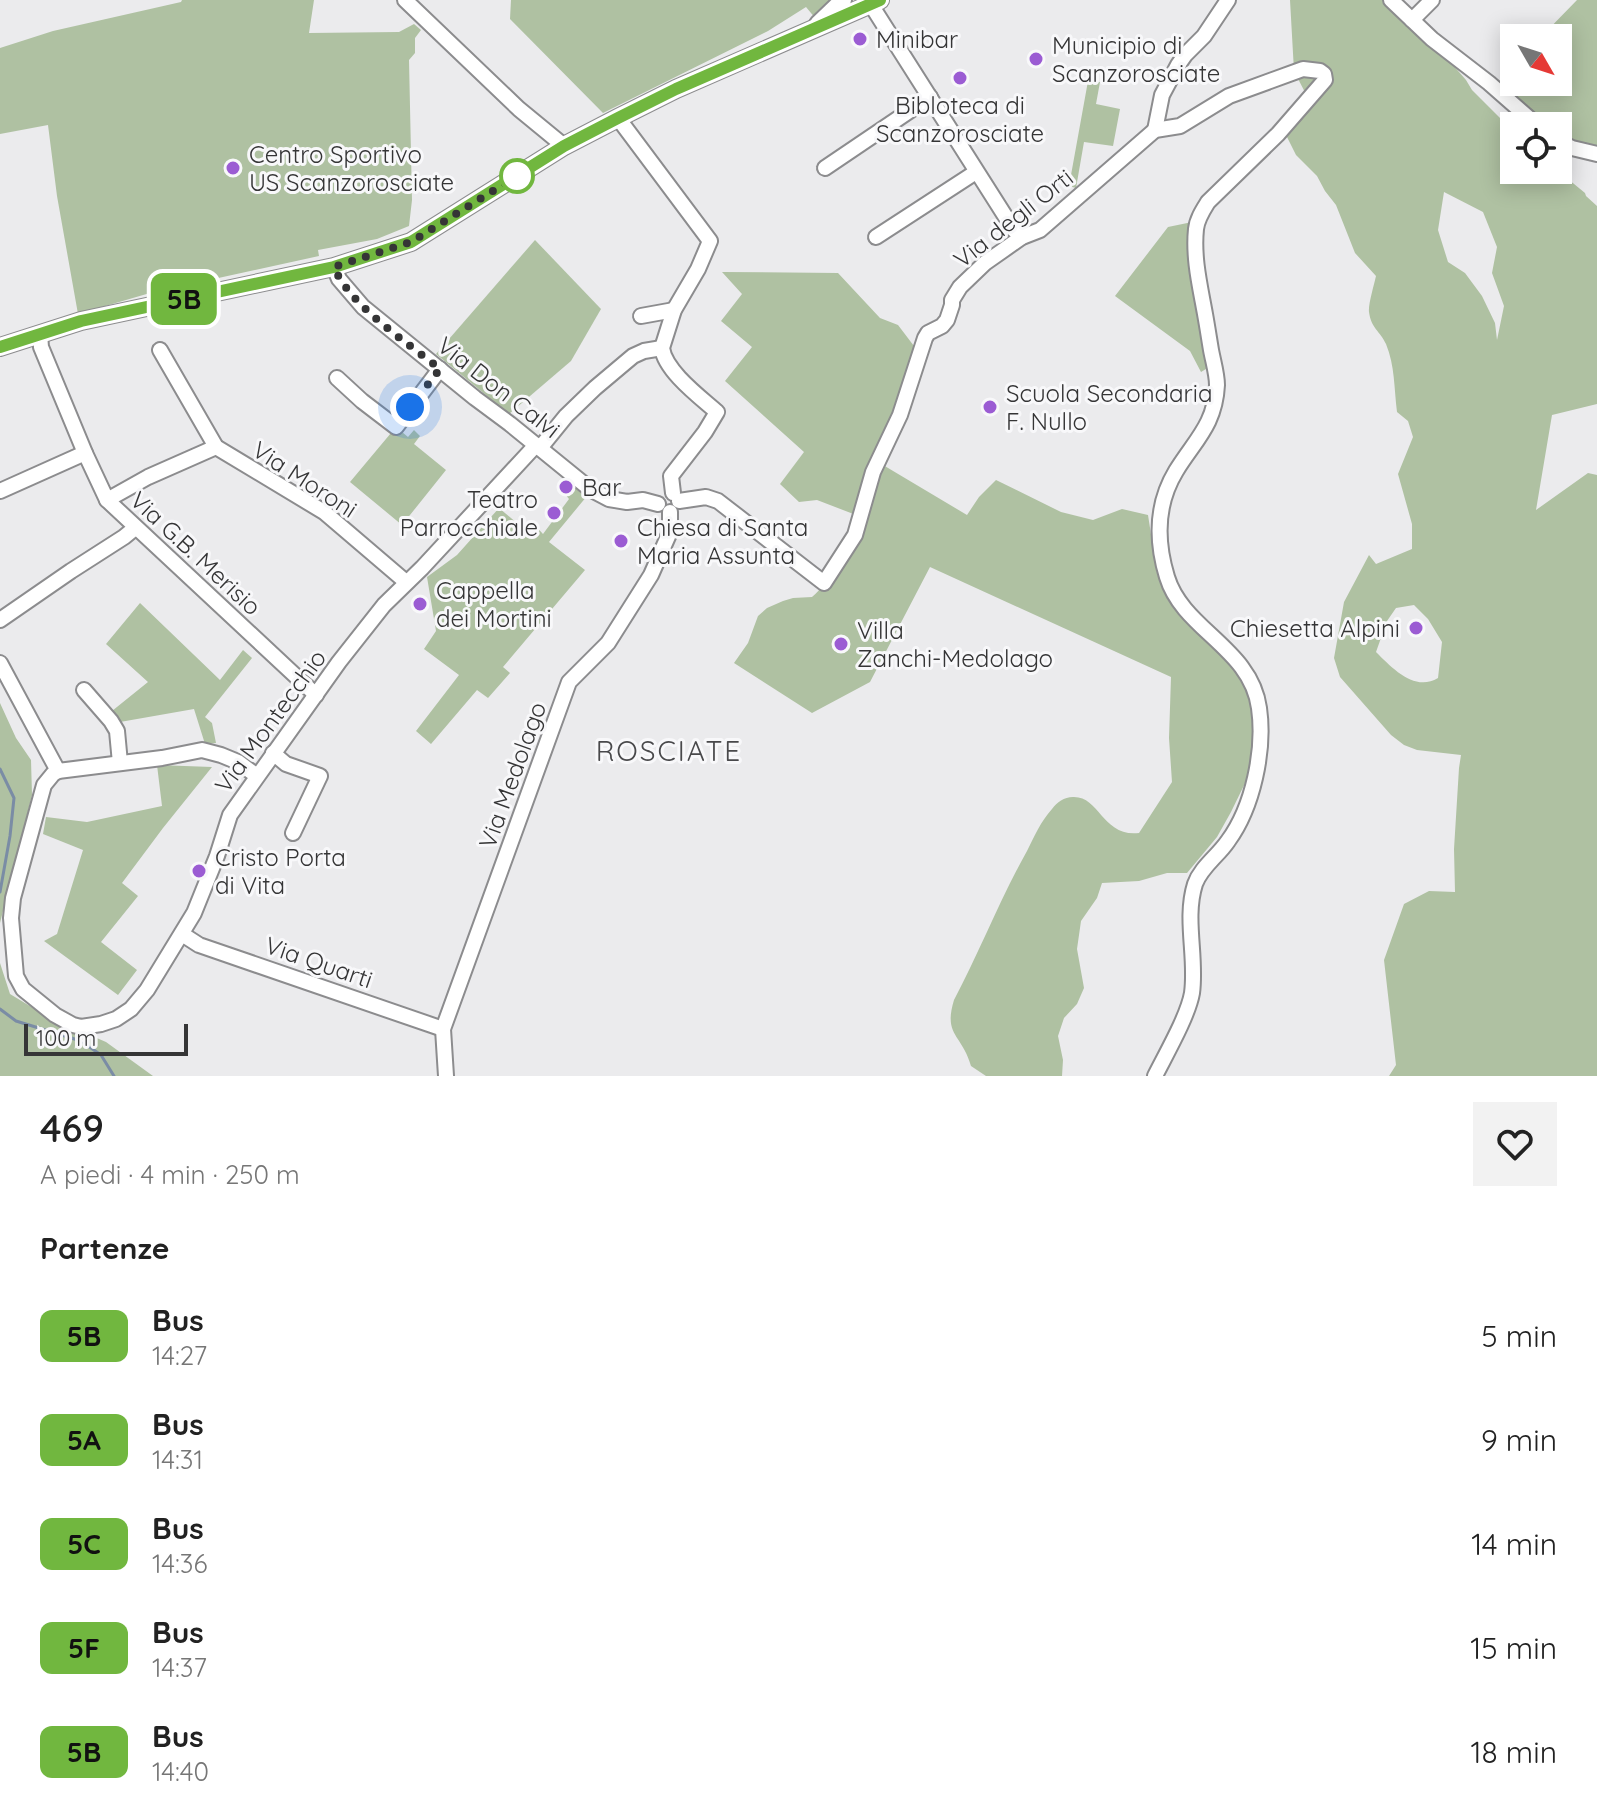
<!DOCTYPE html>
<html lang="it">
<head>
<meta charset="utf-8">
<style>
  :root { --surface:#fff; --page:#f2f2f2; --text:#222; --muted:#767676 }
  body { margin:0; font-family:Quicksand,sans-serif; background:var(--page); color:var(--text); height:100vh; display:flex; flex-direction:column; font-size:30px; white-space:nowrap }
  * { box-sizing:border-box; margin:0 }
  p { font-size:26px; color:var(--muted) }
  .icon { flex:none; width:44px; height:44px; fill:none; stroke:currentColor; stroke-width:2; stroke-linecap:round; stroke-linejoin:round }
  .map { position:relative; height:1076px; overflow:hidden }
  .drawer { display:flex; flex-direction:column; background:var(--surface); flex:1 }
  .drawer>* { flex:none }
  .badge { padding:0 16px; border-radius:12px; font-size:28px; line-height:52px }
  .needle { width:52px; rotate:129deg }
  .controls { position:absolute; left:1500px; top:24px; display:grid; gap:16px }
  .controls a { display:grid; place-items:center; width:72px; height:72px; border-radius:0px; background:var(--surface); box-shadow:0 4px 20px #0003; font-size:40px }
  .scale { position:absolute; left:24px; bottom:20px; width:164px; box-sizing:border-box; padding-left:8px; border:4px solid #353536; border-top:0; font-size:22px; line-height:28px; white-space:nowrap; color:#353536; -webkit-text-stroke:6px #f8f8fa; paint-order:stroke }
  .you { position:absolute; width:40px; height:40px; margin:-20px; border:6px solid #fff; border-radius:50%; background:#1a73e8; box-shadow:0 0 0 12px #1a73e833 }
  .map>.badge { position:absolute; translate:-50% -50%; box-shadow:0 0 0 4px #fff }
  h2 { padding:0 40px; font-size:30px; line-height:72px }
  .round { display:grid; place-items:center; flex:none; width:84px; height:84px; border-radius:0px; background:var(--page) }
  .head { display:flex; align-items:center; justify-content:space-between; height:136px; padding:0 40px }
  h1 { font-size:38px; font-weight:600; line-height:60px }
  ul { padding:0; list-style:none }
  li { display:flex; align-items:center; gap:24px; height:104px; padding:0 40px }
  li div { flex:1 }
  li b { display:block; font-size:30px }
  li em { font-style:normal }
  li .badge { min-width:88px; font-weight:700; text-align:center }
  .map>svg:first-child { display:block }
  .green { fill:#afc1a2; fill-rule:evenodd }
  .lines { fill:none; stroke-linecap:round; stroke-linejoin:round }
  .stream { stroke:#7a8ca5; stroke-width:3 }
  .minor-casing { stroke:#8c8c8e; stroke-width:18 }
  .tertiary-casing { stroke:#8c8c8e; stroke-width:20 }
  .minor { stroke:#fff; stroke-width:14 }
  .tertiary { stroke:#fff; stroke-width:16 }
  .line-casing { stroke:#fff; stroke-width:18 }
  .line { stroke:#71b73f; stroke-width:12 }
  .walk { stroke:#353536; stroke-width:8; stroke-dasharray:0 14.4 }
  .poi-dot { fill:#9b5cd3; stroke:#f8f8fa; stroke-width:3 }
  .stop-dot { fill:#fff; stroke:#71b73f; stroke-width:4 }
  .labels { text-anchor:middle; dominant-baseline:central; stroke-width:6; stroke-linejoin:round; paint-order:stroke }
  .poi-label { font-size:24px; fill:#353536; stroke:#f8f8fa; text-anchor:start }
  .street-label { font-size:24px; fill:#353536; stroke:#f8f8fa }
  .quarter-label { font-size:28px; letter-spacing:2px; fill:#49494b; stroke:#f8f8fa }
</style>
</head>
<body>
<div class="map">
<svg width="1597" height="1076" viewBox="0 0 1597 1076">
  <rect width="100%" height="100%" fill="#ebebed"/>
  <!-- green -->
  <g class="green">
    <polygon points="182,0 314,0 309,33 399,32 414,24 421,30 415,38 415,53 409,60 412,200 409,226 377,239 318,250 319,256 150,293 78,314 57,196 48,125 0,134 0,48 53,31 181,2"/>
    <polygon points="511,0 837,0 816,19 806,7 768,31 603,113 510,19"/>
    <path d="M1290,0H1383L1452,64L1466,80L1472,90L1514,132V170H1557L1585,193L1586,196L1597,206V404L1552,415L1536,510L1588,473L1597,475V1076H1389L1396,1065L1384,960L1404,904L1429,891L1455,892L1454,849L1459,768L1461,755L1417,750L1404,745L1391,735L1340,677L1334,658L1344,602L1369,555L1376,564L1412,549V524L1398,474L1413,437L1408,421L1397,412C1394,388 1395,366 1386,344C1380,331 1371,328 1369,312C1368,305 1374,285 1376,276L1355,253L1336,205L1325,191L1317,176L1296,155L1284,131L1310,102L1294,71ZM1444,192L1483,212L1497,247L1492,273L1504,306L1497,340L1495,323L1482,296L1465,273L1448,262L1438,230ZM1414,605L1428,619L1442,642L1438,678C1415,692 1393,669 1376,652L1387,621L1396,608Z"/>
    <polygon points="1577,0 1597,0 1597,146 1591,150 1574,146 1558,133 1558,126 1550,126 1503,89 1511,80 1514,70 1514,82 1558,82 1558,38 1540,38"/>
    <polygon points="1088,81 1100,82 1096,104 1120,109 1113,146 1084,142 1076,188 1069,186"/>
    <polygon points="1197,221 1203,277 1219,361 1201,372 1190,351 1115,296 1168,227"/>
    <polygon points="535,240 601,309 571,361 509,414 436,354"/>
    <polygon points="722,272 838,273 880,318 898,325 917,350 856,515 817,500 799,502 780,484 804,452 725,381 752,347 721,321 742,294"/>
    <polygon points="396,427 408,437 414,430 420,436 414,444 446,470 402,525 350,482"/>
    <path d="M878,462L967,515L979,497L996,480L1061,512L1093,520L1122,509L1148,515L1157,573L1168,600L1205,631L1234,669L1249,693L1259,724L1250,773L1231,812L1217,837L1187,873H1167L1139,881L1102,883L1097,898L1081,921L1077,949L1084,988L1077,1004L1064,1018L1058,1036L1063,1060L1062,1076H986L971,1066C962,1034 943,1036 954,1000C980,951 1000,899 1027,851C1034,837 1041,821 1052,809C1057,802 1064,797 1073,797C1100,796 1102,837 1139,833L1172,782L1169,738L1171,677L930,567L870,682L812,713L734,663L748,643L758,616L767,608L783,601L793,598L812,597C840,576 864,496 878,462Z"/>
    <polygon points="572,485 587,496 549,542 585,570 503,667 510,673 488,698 477,690 431,744 416,731 459,675 424,649 436,631 427,577 457,555 499,508 524,529 532,522 543,534 569,499 565,494"/>
    <polygon points="140,603 220,680 243,650 252,658 205,717 212,723 216,743 205,744 194,709 120,722 112,711 148,682 106,644"/>
    <polygon points="0,703 16,738 31,760 32,795 0,923"/>
    <polygon points="157,765 212,767 163,828 122,883 138,896 101,942 137,970 118,995 44,941 57,934 83,850 43,834 46,817 87,822 162,806"/>
    <polygon points="0,963 10,994 48,1017 106,1042 153,1076 0,1076"/>
  </g>
  <g class="lines">
    <!-- stream -->
    <g class="stream">
      <polyline points="0,769 14,798 10,836 0,892"/>
      <polyline points="0,1009 16,1021 81,1041 101,1055 114,1076"/>
    </g>
    <defs>
      <g id="minor">
        <polyline points="405,0 519,109 564,146"/>
        <polyline points="868,0 1014,230 1022,237"/>
        <polyline points="1391,0 1432,39 1489,83 1538,126"/>
        <polyline points="1412,20 1432,0"/>
        <path d="M618,118L710,241L698,269L674,310L662,348C665,371 700,397 717,412L705,432L671,476L673,493"/>
        <polyline points="1155,130 1162,95 1178,65 1185,55 1204,36 1228,0"/>
        <polyline points="1558,141 1572,148 1597,154"/>
        <polyline points="825,168 930,97"/>
        <polyline points="876,237 976,172"/>
        <polyline points="334,267 339,279 363,307 475,398 510,424 590,489 609,499 627,502 643,500 658,504"/>
        <polyline points="641,316 674,310"/>
        <polyline points="40,334 41,347 85,453 107,500 316,695"/>
        <polyline points="160,350 216,447 324,512 406,582"/>
        <polyline points="337,378 362,401 396,427 440,369"/>
        <polyline points="540,448 566,416 595,388 633,356 644,351 662,348"/>
        <polyline points="0,491 85,453"/>
        <polyline points="107,500 148,477 216,447"/>
        <path d="M679,501L706,497L718,501L824,583L855,535L873,472L900,415L925,338L928,333L942,326L947,320L952,305V300L960,287L985,263L1022,237L1040,230L1155,130L1180,126L1229,96L1303,69L1320,71L1324,74L1325,80L1278,134L1208,202C1203,210 1197,219 1196,229C1193,258 1200,286 1205,314C1207,325 1209,338 1211,350C1213,361 1217,374 1217,385C1215,425 1195,440 1176,471C1156,504 1156,541 1167,577C1183,630 1251,648 1259,708C1265,750 1253,807 1228,841C1218,856 1201,867 1195,884C1184,919 1197,957 1192,993C1188,1016 1166,1054 1155,1076"/>
        <polyline points="0,620 71,571 124,537 135,528"/>
        <polyline points="0,663 58,771"/>
        <polyline points="84,690 111,721 117,731 120,763"/>
        <polyline points="273,753 286,764 320,776 293,833"/>
        <polyline points="257,776 238,762 221,755 202,750 162,758 58,771 53,774 44,785 13,898 11,918 16,976 23,989 55,1015 73,1025 81,1027 101,1024 116,1019 131,1009 147,990 194,913 217,856 230,815 339,662 384,605 422,568 536,445"/>
        <polyline points="182,934 199,945 443,1029"/>
        <polyline points="446,1076 443,1029 569,682 608,643 651,575 670,532 670,512"/>
      </g>
      <g id="tertiary">
        <polyline points="818,24 843,0"/>
        <polyline points="0,347 81,321 334,267 411,242 564,146 618,118 676,89 880,0"/>
      </g>
    </defs>
    <!-- minor casing -->
    <use href="#minor" class="minor-casing"/>
    <!-- tertiary casing -->
    <use href="#tertiary" class="tertiary-casing"/>
    <!-- minor -->
    <use href="#minor" class="minor"/>
    <!-- tertiary -->
    <use href="#tertiary" class="tertiary"/>
  </g>
  <g class="lines">
    <defs>
      <polyline id="line" points="0,347 81,321 334,267 411,242 564,146 618,118 676,89 880,0"/>
    </defs>
    <!-- line casing -->
    <use href="#line" class="line-casing"/>
    <!-- line -->
    <use href="#line" class="line"/>
    <!-- walk -->
    <path class="walk" d="M410,407L440,369C408,343 349,305 334,267L411,242L520,174L517,176"/>
  </g>
  <!-- markers -->
  <g class="poi-dot">
    <circle cx="860" cy="39" r="8"/>
    <circle cx="1036" cy="59" r="8"/>
    <circle cx="960" cy="78" r="8"/>
    <circle cx="233" cy="168" r="8"/>
    <circle cx="990" cy="407" r="8"/>
    <circle cx="566" cy="487" r="8"/>
    <circle cx="554" cy="513" r="8"/>
    <circle cx="621" cy="541" r="8"/>
    <circle cx="420" cy="604" r="8"/>
    <circle cx="1416" cy="628" r="8"/>
    <circle cx="841" cy="644" r="8"/>
    <circle cx="199" cy="871" r="8"/>
  </g>
  <circle class="stop-dot" cx="517" cy="176" r="16"/>
  <g class="labels">
    <!-- poi labels -->
    <g class="poi-label">
      <text x="876" y="39">Minibar</text>
      <text x="1052" y="45">Municipio di<tspan x="1052" dy="28">Scanzorosciate</tspan></text>
      <text x="960" y="105" text-anchor="middle">Bibloteca di<tspan x="960" dy="28">Scanzorosciate</tspan></text>
      <text x="249" y="154">Centro Sportivo<tspan x="249" dy="28">US Scanzorosciate</tspan></text>
      <text x="1006" y="393">Scuola Secondaria<tspan x="1006" dy="28">F. Nullo</tspan></text>
      <text x="582" y="487">Bar</text>
      <text x="538" y="499" text-anchor="end">Teatro<tspan x="538" dy="28">Parrocchiale</tspan></text>
      <text x="637" y="527">Chiesa di Santa<tspan x="637" dy="28">Maria Assunta</tspan></text>
      <text x="436" y="590">Cappella<tspan x="436" dy="28">dei Mortini</tspan></text>
      <text x="1400" y="628" text-anchor="end">Chiesetta Alpini</text>
      <text x="857" y="630">Villa<tspan x="857" dy="28">Zanchi-Medolago</tspan></text>
      <text x="215" y="857">Cristo Porta<tspan x="215" dy="28">di Vita</tspan></text>
    </g>
    <!-- street labels -->
    <g class="street-label">
      <text transform="translate(1013 218) rotate(-38)">Via degli Orti</text>
      <text transform="translate(499 387) rotate(38)">Via Don Calvi</text>
      <text transform="translate(305 479) rotate(33)">Via Moroni</text>
      <text transform="translate(196 553) rotate(43)">Via G.B. Merisio</text>
      <text transform="translate(270 721) rotate(-54)">Via Montecchio</text>
      <text transform="translate(512 775) rotate(-70)">Via Medolago</text>
      <text transform="translate(319 962) rotate(19)">Via Quarti</text>
    </g>
    <!-- quarter labels -->
    <g class="quarter-label">
      <text x="669" y="750">ROSCIATE</text>
    </g>
  </g>
</svg>
<div class="controls">
<a><svg class="needle" viewBox="-14 -14 28 28"><path d="M0-13l5 13h-10z" fill="#e53935"/><path d="M0 13l5-13h-10z" fill="#767676"/></svg></a>
<a><svg class="icon" aria-label="locate" viewBox="0 0 24 24"><circle cx="12" cy="12" r="6"/><path d="M12 2v4M12 18v4M2 12h4M18 12h4"/></svg></a>
</div>
<div class="scale">100 m</div>
<div class="you" style="left:410px;top:407px"></div>
<b class="badge" style="left:184px;top:299px;background:#71b73f;color:#111">5B</b>
</div>
<section class="drawer">
<div class="head"><div><h1>469</h1><p>A piedi · 4 min · 250 m</p></div><a class="round"><svg class="icon" aria-label="heart" viewBox="0 0 24 24"><path d="M12 20l-8-8c-3-5 5-10 8-4 3-6 11-1 8 4z"/></svg></a></div>
<h2>Partenze</h2>
<ul>
<li><span class="badge" style="background:#71b73f;color:#111">5B</span><div><b>Bus</b><p>14:27</p></div><em>5 min</em></li>
<li><span class="badge" style="background:#71b73f;color:#111">5A</span><div><b>Bus</b><p>14:31</p></div><em>9 min</em></li>
<li><span class="badge" style="background:#71b73f;color:#111">5C</span><div><b>Bus</b><p>14:36</p></div><em>14 min</em></li>
<li><span class="badge" style="background:#71b73f;color:#111">5F</span><div><b>Bus</b><p>14:37</p></div><em>15 min</em></li>
<li><span class="badge" style="background:#71b73f;color:#111">5B</span><div><b>Bus</b><p>14:40</p></div><em>18 min</em></li>
</ul>
</section>
</body>
</html>
